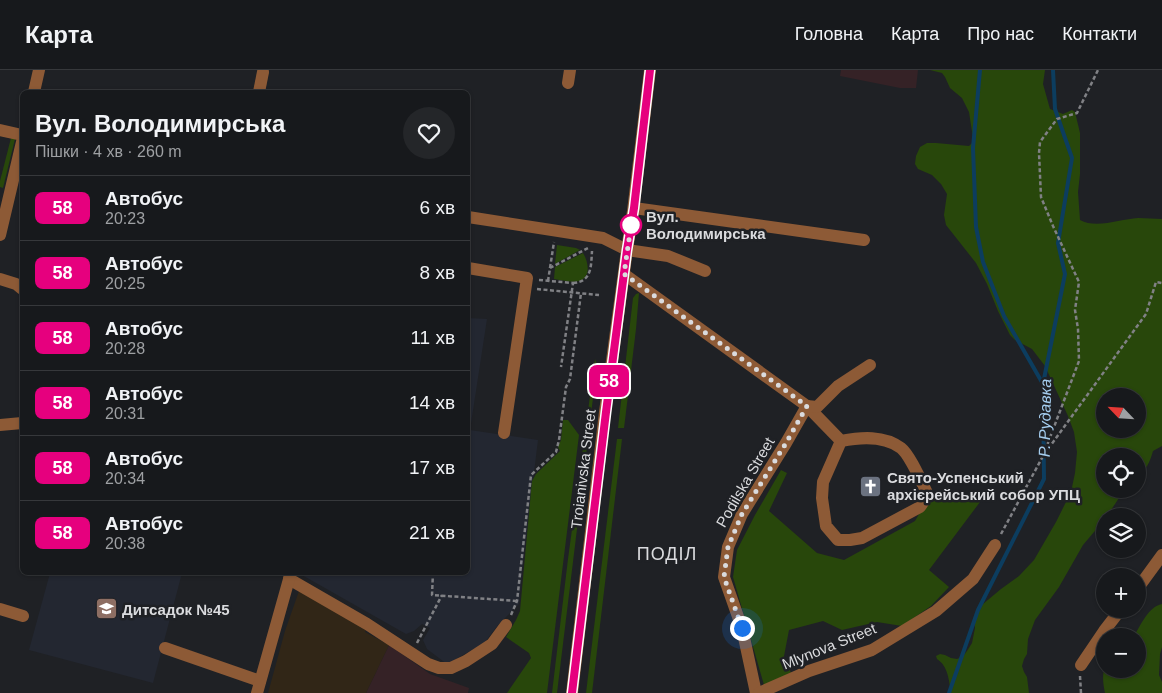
<!DOCTYPE html>
<html lang="uk">
<head>
<meta charset="utf-8">
<style>
  :root { --surface:#17191c; --page:#242629; --text:#f1f3f6; --muted:#9ea0a3; --line:#36383b }
  body { margin:0; font-family:Arial,sans-serif; background:var(--page); color:var(--text); height:100vh; display:flex; flex-direction:column; font-size:19px; white-space:nowrap }
  * { box-sizing:border-box; margin:0 }
  p { font-size:16px; color:var(--muted) }
  .icon { flex:none; width:28px; height:28px; fill:none; stroke:currentColor; stroke-width:2; stroke-linecap:round; stroke-linejoin:round }
  .map { position:relative; flex:1; overflow:hidden }
  .drawer { position:absolute; left:20px; top:20px; width:450px; height:485px; display:flex; flex-direction:column; background:var(--surface); border-radius:8px; box-shadow:0 1px 4px #0004,0 0 0 1px var(--line) }
  .drawer>* { flex:none }
  .badge { padding:0 10px; border-radius:8px; font-size:18px; line-height:32px }
  .needle { width:32px; rotate:295deg }
  .buttons { position:absolute; left:1096px; top:318px; display:grid; gap:10px }
  .buttons a { display:grid; place-items:center; width:50px; height:50px; border-radius:50%; background:var(--surface); box-shadow:0 1px 4px #0004,0 0 0 1px var(--line); font-size:25px }
  .you { position:absolute; width:25px; height:25px; margin:-12px; border:4px solid #fff; border-radius:50%; background:#1a73e8; box-shadow:0 0 0 8px #1a73e833 }
  .map>.badge { position:absolute; translate:-50% -50%; box-shadow:0 0 0 2px #fff }
  .round { display:grid; place-items:center; flex:none; width:52px; height:52px; border-radius:26px; background:var(--page) }
  .overview { display:flex; align-items:center; justify-content:space-between; height:85px; padding:0 15px }
  h1 { font-size:24px; font-weight:600; line-height:38px }
  ul { padding:0; list-style:none }
  li { display:flex; align-items:center; gap:15px; height:65px; padding:0 15px; border-top:1px solid var(--line) }
  li div { flex:1 }
  li b { display:block; font-size:19px }
  li em { font-style:normal }
  li .badge { min-width:55px; font-weight:700; text-align:center }
  header { display:flex; align-items:center; gap:30px; box-sizing:border-box; height:70px; padding:0 25px; background:var(--surface); border-bottom:1px solid var(--line) }
  header strong { font-size:24px }
  nav { display:flex; gap:28px; margin-inline-start:auto; font-size:18px }
  .map>svg:first-child { display:block }
  .commercial { fill:#352226 }
  .industrial { fill:#312617 }
  .built { fill:#232731 }
  .green { fill:#28470b; fill-rule:evenodd }
  .lines { fill:none; stroke-linecap:round; stroke-linejoin:round }
  .stream { stroke:#0c3d5f; stroke-width:4 }
  .path { stroke:#808185; stroke-width:2.5; stroke-dasharray:4 2.5; stroke-linecap:butt }
  .minor { stroke:#8d5a36; stroke-width:12 }
  .line-casing { stroke:#fff; stroke-width:11 }
  .line { stroke:#e6007e; stroke-width:8 }
  .walk { stroke:#dadbde; stroke-width:5; stroke-dasharray:0 9 }
  .stop-dot { fill:#fff; stroke:#e6007e; stroke-width:2.5 }
  .labels { text-anchor:middle; dominant-baseline:central; stroke-width:5; stroke-linejoin:round; paint-order:stroke }
  .stop-label { font-size:15px; font-weight:bold; fill:#dadbde; stroke:#1f2125; text-anchor:start }
  .street-label { font-size:15px; fill:#dadbde; stroke:#1f2125 }
  .poi-label { font-size:15px; font-weight:bold; fill:#dadbde; stroke:#1f2125; text-anchor:start }
  .water-label { font-size:16px; font-style:italic; fill:#a5cdee; stroke:#1f2125 }
  .quarter-label { font-size:18px; letter-spacing:1px; fill:#dadbde; stroke:#1f2125 }
</style>
</head>
<body>
<header>
<strong>Карта</strong>
<nav><a>Головна</a><a>Карта</a><a>Про нас</a><a>Контакти</a></nav>
</header>
<div class="map">
<svg width="1162" height="623" viewBox="0 0 1162 623">
  <rect width="100%" height="100%" fill="#1f2125"/>
  <!-- commercial -->
  <g class="commercial">
    <polygon points="841,0 918,0 916,18 900,18 840,6"/>
    <polygon points="389,575 430,604 469,618 468,623 366,623"/>
  </g>
  <!-- industrial -->
  <polygon class="industrial" points="299,521 367,557 365,562 389,575 366,623 268,623 285,561"/>
  <!-- built -->
  <g class="built">
    <polygon points="468,248 487,249 470,360 538,370 523,492 519,534 498,555 485,572 479,576 447,594 427,579 423,570 430,558 422,554 414,561 406,564 302,505 302,502 468,502"/>
    <polygon points="50,503 182,503 153,613 29,580"/>
  </g>
  <!-- green -->
  <g class="green">
    <path d="M930,0H1045L1043,14L1050,39L1063,44L1072,40L1075,42L1080,63V104L1078,122L1080,150C1096,159 1121,149 1138,148C1146,148 1154,149 1162,149V376L1153,381C1150,392 1146,400 1138,407V386H1105V419H1125L1107,446H1105V449L1083,475L1059,517L1035,550L1028,569L1027,584L1024,589L1022,596L1024,602L1027,607L1029,623H951C949,610 948,596 937,589L936,586L940,584L945,585L951,588L957,589L963,586L967,581L972,573L975,558L974,549L977,539L1001,519L1019,506L1034,490L1056,452L1071,422L1075,403L1077,382L1074,362L1068,346L1045,296L1032,279L1015,270L1010,265L998,241L987,214L976,193L946,155L944,145L947,124L941,114L932,105L918,99L915,94L916,86L920,77L927,73H936L969,76L972,73L973,68L969,42L962,28L950,18L945,7L942,3ZM1105,326H1138V359H1105Z"/>
    <polygon points="11,68 15,69 3,118 0,117 0,111"/>
    <polygon points="557,175 576,178 580,180 555,194"/>
    <path d="M583,183C588,191 592,207 579,211C571,213 561,210 554,209L555,197Z"/>
    <polygon points="639,223 636,259 625,350 624,358 618,358 633,228 636,224"/>
    <polygon points="595,289 597,295 557,623 552,623 568,489"/>
    <polygon points="563,350 568,350 579,365 547,623 507,623 531,588 529,583 506,567 516,550 520,541 532,411 536,404 560,381 558,377 561,370"/>
    <polygon points="617,369 622,369 592,623 586,623"/>
    <polygon points="781,400 787,403 769,441 817,483 844,490 915,451 932,422 980,432 929,500 949,517 931,536 902,556 877,552 842,560 823,551 789,560 784,586 791,603 764,615 733,507 737,480 755,445"/>
    <path d="M1162,534V577L1160,584L1159,605L1162,612V623H1105C1103,613 1102,606 1105,595V599H1138V566H1134C1141,555 1148,537 1162,534Z"/>
  </g>
  <g class="lines">
    <!-- stream -->
    <g class="stream">
      <polyline points="980,0 973,78 976,157 983,192 1004,246 1043,314"/>
      <polyline points="949,623 978,540 1044,409 1043,314 1065,204 1058,173 1072,88 1055,39 1053,0"/>
    </g>
    <!-- path -->
    <g class="path">
      <polyline points="550,198 554,172"/>
      <polyline points="539,210 573,213 561,297"/>
      <polyline points="548,211 550,198 588,178"/>
      <path d="M573,213C592,212 591,196 592,181"/>
      <polyline points="537,219 599,225"/>
      <polyline points="1043,386 1079,291 1078,259 1075,240 1079,212 1053,156 1041,127 1039,83 1040,72 1057,49 1077,43 1098,0"/>
      <polyline points="1001,464 1043,386 1146,244 1156,212 1162,213"/>
      <polyline points="433,502 432,525 517,531"/>
      <polyline points="511,545 517,531 531,405 556,382 559,370 566,317 570,309 581,223"/>
      <polyline points="417,573 442,525"/>
      <polyline points="1080,606 1081,623"/>
    </g>
    <!-- minor -->
    <g class="minor">
      <polyline points="568,13 570,0"/>
      <polyline points="34,22 39,0"/>
      <polyline points="259,22 263,2"/>
      <polyline points="0,60 22,65"/>
      <polyline points="634,138 864,170"/>
      <polyline points="468,147 603,168 627,180 668,186 705,201"/>
      <polyline points="0,165 22,72"/>
      <polyline points="468,198 527,208 504,363"/>
      <polyline points="624,204 807,336 786,373 742,444 728,477 724,507 742,558 756,623"/>
      <polyline points="0,209 16,214 22,219"/>
      <path d="M807,336L841,371L823,412L822,428L826,456L838,470H850L862,468L920,437L928,425C922,413 910,385 901,378C884,365 861,367 841,371"/>
      <polyline points="807,336 817,337 838,316 870,295"/>
      <polyline points="0,355 22,353"/>
      <polyline points="289,509 367,554 428,594 439,598 451,598 466,591 492,574 506,555"/>
      <polyline points="1138,518 1162,485"/>
      <polyline points="0,539 23,546"/>
      <polyline points="165,578 260,611"/>
      <polyline points="1081,595 1104,561 1121,539"/>
      <polyline points="257,623 291,502"/>
      <polyline points="572,623 605,342 627,180 633,141 650,0"/>
      <polyline points="759,623 809,601 872,580 936,541 973,509 995,475"/>
    </g>
  </g>
  <g class="lines">
    <defs>
      <polyline id="line" points="572,623 606,342 627,180 634,138 650,0"/>
    </defs>
    <!-- line casing -->
    <use href="#line" class="line-casing"/>
    <!-- line -->
    <use href="#line" class="line"/>
    <!-- walk -->
    <polyline class="walk" points="631,155 632,149 624,204 807,336 786,373 742,444 728,477 724,507 742,558"/>
  </g>
  <!-- icons -->
  <defs>
    <symbol id="church-square" viewBox="-11 -11 22 22"><rect x="-9" y="-9" width="18" height="18" rx="4" fill="#6b7280" stroke="#1f2125"/><path d="M-1.2-6h2.4v3.5h3.3v2.4h-3.3V6h-2.4V-.1h-3.3v-2.4h3.3Z" fill="#fff"/></symbol>
    <symbol id="school-square" viewBox="-11 -11 22 22"><rect x="-9" y="-9" width="18" height="18" rx="4" fill="#8d6e63" stroke="#1f2125"/><path d="M0-5L7-2L0 1L-7-2ZM-4 1L0 2.5L4 1V4Q0 6-4 4Z" fill="#fff"/></symbol>
  </defs>
  <g fill-rule="evenodd">
    <use href="#church-square" x="858" y="404" width="25" height="25"/>
    <use href="#school-square" x="94" y="526" width="25" height="25"/>
  </g>
  <!-- markers -->
  <circle class="stop-dot" cx="631" cy="155" r="10"/>
  <g class="labels">
    <!-- stop labels -->
    <g class="stop-label">
      <text x="646" y="146">Вул.<tspan x="646" dy="17">Володимирська</tspan></text>
    </g>
    <!-- street labels -->
    <g class="street-label">
      <text transform="translate(583 399) rotate(-83)">Troianivska Street</text>
      <text transform="translate(745 412) rotate(-60)">Podilska Street</text>
      <text transform="translate(829 576) rotate(-22)">Mlynova Street</text>
    </g>
    <!-- poi labels -->
    <g class="poi-label">
      <text x="887" y="407">Свято-Успенський<tspan x="887" dy="17">архієрейський собор УПЦ</tspan></text>
      <text x="122" y="539">Дитсадок №45</text>
    </g>
    <!-- water labels -->
    <g class="water-label">
      <text transform="translate(1045 348) rotate(-89)">Р. Рудавка</text>
    </g>
    <!-- quarter labels -->
    <g class="quarter-label">
      <text x="667" y="484">ПОДІЛ</text>
    </g>
  </g>
</svg>
<div class="buttons">
<a><svg class="needle" viewBox="-14 -14 28 28"><path d="M0-13l5 13h-10z" fill="#e53935"/><path d="M0 13l5-13h-10z" fill="#9ea0a3"/></svg></a>
<a><svg class="icon" aria-label="locate" viewBox="0 0 24 24"><circle cx="12" cy="12" r="6"/><path d="M12 2v4M12 18v4M2 12h4M18 12h4"/></svg></a>
<a><svg class="icon" aria-label="layers" viewBox="0 0 24 24"><path d="M12 4l9 5-9 5-9-5zM3 14l9 5 9-5"/></svg></a>
<a>+</a>
<a>−</a>
</div>
<div class="you" style="left:742px;top:558px"></div>
<b class="badge" style="left:609px;top:311px;background:#e6007e;color:#fff">58</b>
<section class="drawer">
<div class="overview"><div><h1>Вул. Володимирська</h1><p>Пішки · 4 хв · 260 m</p></div><a class="round"><svg class="icon" aria-label="heart" viewBox="0 0 24 24"><path d="M12 20l-8-8c-3-5 5-10 8-4 3-6 11-1 8 4z"/></svg></a></div>
<ul>
<li><span class="badge" style="background:#e6007e;color:#fff">58</span><div><b>Автобус</b><p>20:23</p></div><em>6 хв</em></li>
<li><span class="badge" style="background:#e6007e;color:#fff">58</span><div><b>Автобус</b><p>20:25</p></div><em>8 хв</em></li>
<li><span class="badge" style="background:#e6007e;color:#fff">58</span><div><b>Автобус</b><p>20:28</p></div><em>11 хв</em></li>
<li><span class="badge" style="background:#e6007e;color:#fff">58</span><div><b>Автобус</b><p>20:31</p></div><em>14 хв</em></li>
<li><span class="badge" style="background:#e6007e;color:#fff">58</span><div><b>Автобус</b><p>20:34</p></div><em>17 хв</em></li>
<li><span class="badge" style="background:#e6007e;color:#fff">58</span><div><b>Автобус</b><p>20:38</p></div><em>21 хв</em></li>
</ul>
</section>
</div>
</body>
</html>
